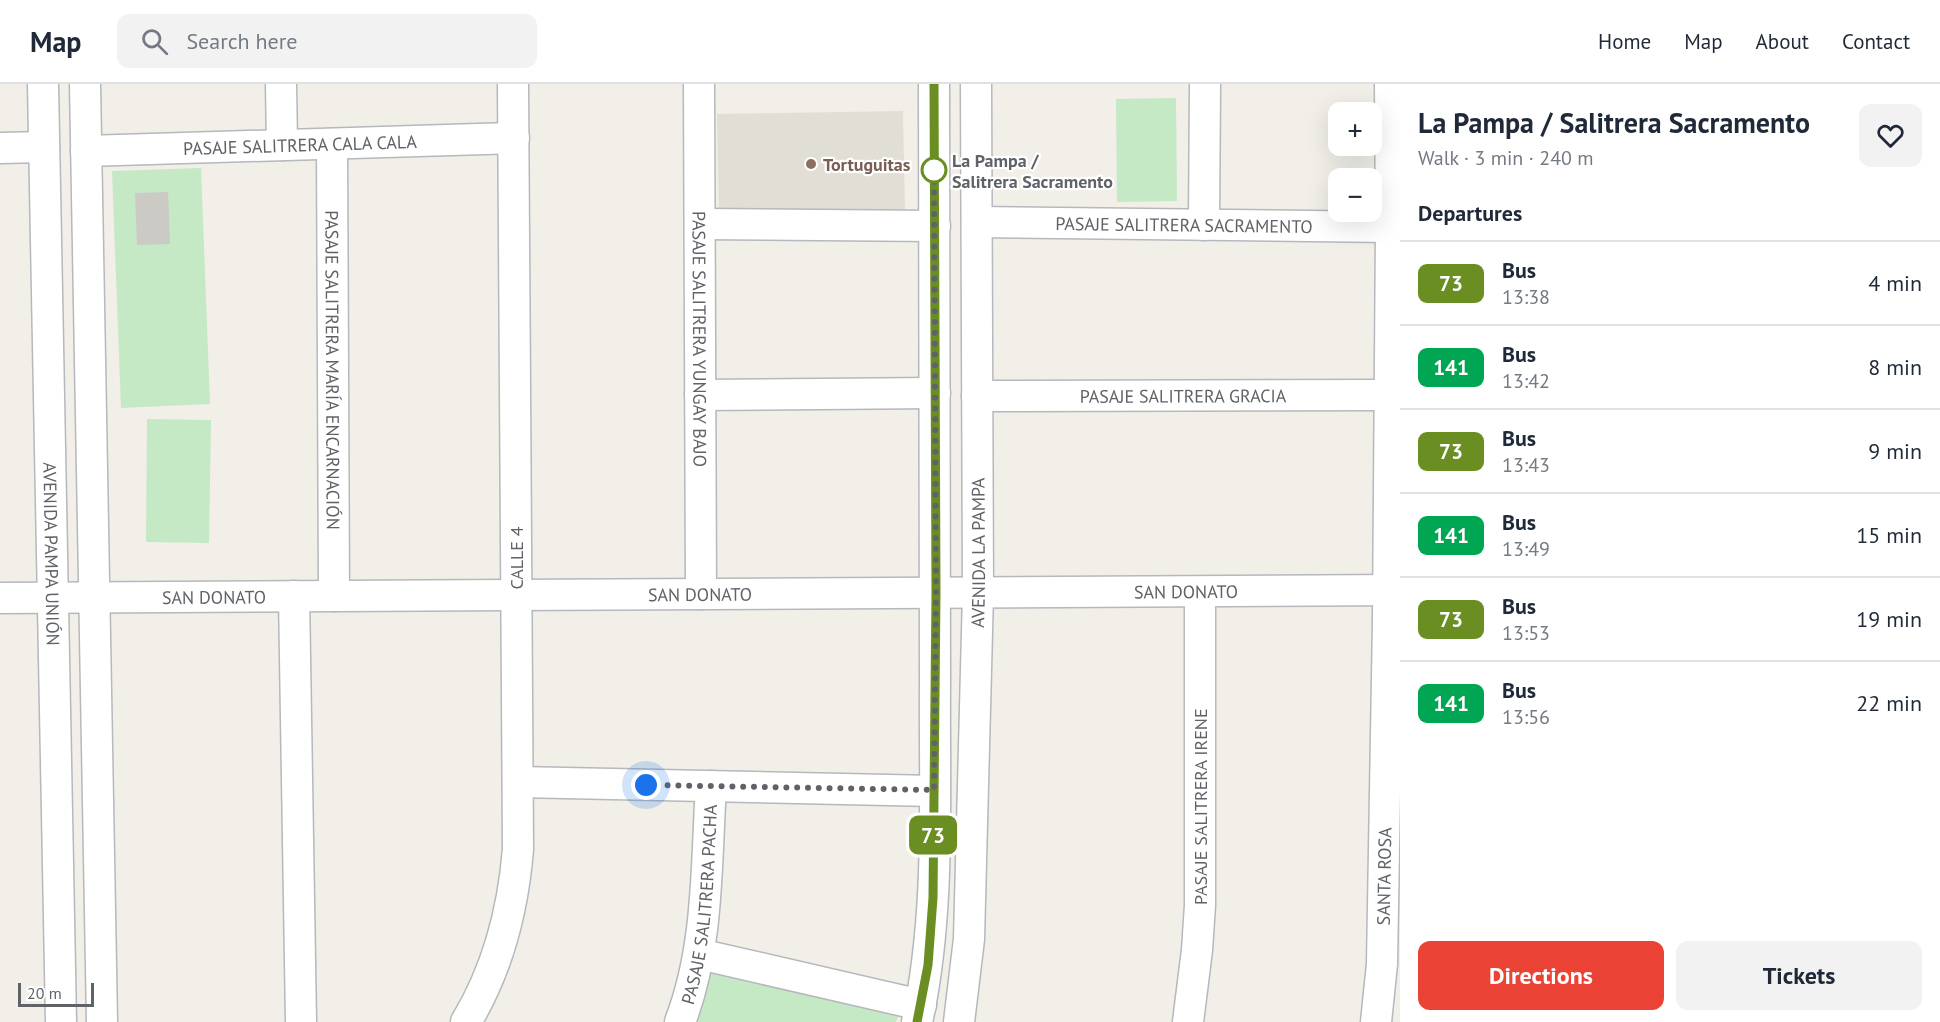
<!DOCTYPE html>
<html lang="en">
<head>
<meta charset="utf-8">
<style>
  :root { --surface:#fff; --page:#f2f2f3; --text:#1f2937; --muted:#747a83; --line:#e0e1e3; --accent:#ea4335 }
  body { margin:0; font-family:"PT Sans",sans-serif; background:var(--page); color:var(--text); height:100vh; display:flex; flex-direction:column; font-size:22px; white-space:nowrap }
  * { box-sizing:border-box; margin:0 }
  p { font-size:20px; color:var(--muted) }
  .icon { flex:none; width:33px; height:33px; fill:none; stroke:currentColor; stroke-width:2; stroke-linecap:round; stroke-linejoin:round }
  .map { position:relative; flex:1; overflow:hidden }
  .drawer { display:flex; flex-direction:column; background:var(--surface); width:540px }
  .drawer>* { flex:none }
  .badge { padding:0 12px; border-radius:9px; font-size:21px; line-height:39px }
  .buttons { position:absolute; left:1328px; top:18px; display:grid; gap:12px }
  .buttons a { display:grid; place-items:center; width:54px; height:54px; border-radius:12px; background:var(--surface); box-shadow:0 6px 24px #0002; font-size:30px }
  .scale { position:absolute; left:18px; bottom:15px; width:76px; box-sizing:border-box; padding-left:6px; border:3px solid #5f6368; border-top:0; font-size:16px; line-height:21px; white-space:nowrap; color:#5f6368; -webkit-text-stroke:4px #fff; paint-order:stroke }
  .you { position:absolute; width:30px; height:30px; margin:-15px; border:4px solid #fff; border-radius:50%; background:#1a73e8; box-shadow:0 0 0 9px #1a73e833 }
  .map>.badge { position:absolute; translate:-50% -50%; box-shadow:0 0 0 3px #fff }
  h2 { padding:0 18px; font-size:22px; line-height:54px }
  .round { display:grid; place-items:center; flex:none; width:63px; height:63px; border-radius:12px; background:var(--page) }
  .overview { display:flex; align-items:center; justify-content:space-between; height:102px; padding:0 18px }
  h1 { font-size:28px; font-weight:700; line-height:45px }
  .action { display:flex; gap:12px; margin-top:auto; padding:12px 18px }
  .action a { flex:1; height:69px; border-radius:12px; background:var(--accent); color:#fff; font-size:24px; font-weight:700; line-height:69px; text-align:center }
  .action a+a { background:var(--page); color:var(--text) }
  ul { padding:0; list-style:none }
  li { display:flex; align-items:center; gap:18px; height:84px; padding:0 18px; border-top:2px solid var(--line) }
  li div { flex:1 }
  li b { display:block; font-size:22px }
  li em { font-style:normal }
  li .badge { min-width:66px; font-weight:700; text-align:center }
  header { display:flex; align-items:center; gap:36px; box-sizing:border-box; height:84px; padding:0 30px; background:var(--surface); border-bottom:2px solid var(--line) }
  header strong { font-size:28px }
  nav { display:flex; gap:33px; margin-inline-start:auto; font-size:21px }
  .search { width:420px; height:54px; background:var(--page); display:flex; align-items:center; gap:15px; box-sizing:border-box; padding:0 21px; border-radius:12px; color:var(--muted); font-size:22px }
  main { display:flex; flex:1; min-height:0 }
  .map>svg:first-child { display:block }
  .education { fill:#e1ded6 }
  .green { fill:#c5e8c5 }
  .building { fill:#cccac5 }
  .lines { fill:none; stroke-linecap:round; stroke-linejoin:round }
  .minor-casing { stroke:#b5b8bc; stroke-width:33 }
  .minor { stroke:#fff; stroke-width:30 }
  .line-casing { stroke:#fff; stroke-width:14 }
  .line { stroke:#6b8e23; stroke-width:9 }
  .walk { stroke:#5f6368; stroke-width:6; stroke-dasharray:0 10.8 }
  .education-dot { fill:#8d6e63; stroke:#fff; stroke-width:2 }
  .stop-dot { fill:#fff; stroke:#6b8e23; stroke-width:3 }
  .labels { text-anchor:middle; dominant-baseline:central; stroke-width:4.5; stroke-linejoin:round; paint-order:stroke }
  .street-label { font-size:18px; fill:#5f6368; stroke:#fff }
  .stop-label { font-size:18px; font-weight:bold; fill:#5f6368; stroke:#fff; text-anchor:start }
  .education-label { font-size:18px; font-weight:bold; fill:#785e54; stroke:#fff; text-anchor:start }
</style>
</head>
<body>
<header>
<strong>Map</strong>
<div class="search"><svg class="icon" aria-label="search" viewBox="0 0 24 24"><circle cx="10" cy="10" r="6"/><path d="M15 15l6 6"/></svg>Search here</div>
<nav><a>Home</a><a>Map</a><a>About</a><a>Contact</a></nav>
</header>
<main>
<div class="map">
<svg width="1400" height="938" viewBox="0 0 1400 938">
  <rect width="100%" height="100%" fill="#f1efe8"/>
  <!-- education -->
  <polygon class="education" points="903,27 905,129 719,132 717,30"/>
  <!-- green -->
  <g class="green">
    <polygon points="1176,14 1177,117 1117,118 1116,15"/>
    <polygon points="201,84 210,320 121,324 112,87"/>
    <polygon points="147,335 211,336 209,459 146,458"/>
    <polygon points="711,882 900,927 896,938 688,938"/>
  </g>
  <!-- building -->
  <polygon class="building" points="168,108 170,160 137,161 135,109"/>
  <g class="lines">
    <defs>
      <g id="minor">
        <path id="s1" d="M43,0L61,938"/>
        <polyline points="85,0 102,938"/>
        <polyline points="281,0 282,61"/>
        <path id="s2" d="M699,0L701,510"/>
        <path id="s3" d="M332,60L334,512"/>
        <polyline points="0,64 44,63"/>
        <path id="s4" d="M86,67L514,54"/>
        <path id="s5" d="M977,138L1391,143"/>
        <polyline points="700,140 935,142"/>
        <polyline points="1204,141 1205,0"/>
        <polyline points="700,311 935,309"/>
        <path id="s6" d="M977,312L1389,311"/>
        <polyline points="294,512 301,938"/>
        <path id="s7" d="M0,514L1400,506"/>
        <polyline points="518,698 934,707"/>
        <polyline points="699,870 921,921"/>
        <path d="M466,938C498,885 513,827 518,765L513,0"/>
        <path id="s8" d="M680,938C709,863 706,781 711,702"/>
        <path d="M917,938C941,827 934,712 935,599C936,400 935,200 934,0"/>
        <path id="s9" d="M959,938L969,855L978,509L976,0"/>
        <path id="s10" d="M1188,938L1197,866L1200,821V508"/>
        <path id="s11" d="M1376,938L1382,880L1388,536L1391,143L1390,0"/>
      </g>
    </defs>
    <!-- minor casing -->
    <use href="#minor" class="minor-casing"/>
    <!-- minor -->
    <use href="#minor" class="minor"/>
  </g>
  <g class="lines">
    <defs>
      <polyline id="line" points="917,938 928,881 933,814 936,509 934,0"/>
    </defs>
    <!-- line casing -->
    <use href="#line" class="line-casing"/>
    <!-- line -->
    <use href="#line" class="line"/>
    <!-- walk -->
    <polyline class="walk" points="646,701 934,706 936,509 934,86"/>
  </g>
  <!-- markers -->
  <circle class="education-dot" cx="811" cy="80" r="6"/>
  <circle class="stop-dot" cx="934" cy="86" r="12"/>
  <g class="labels">
    <!-- street labels -->
    <g class="street-label">
      <text stroke="none"><textPath href="#s4" startOffset="214">PASAJE SALITRERA CALA CALA</textPath></text>
      <text stroke="none"><textPath href="#s5" startOffset="207">PASAJE SALITRERA SACRAMENTO</textPath></text>
      <text stroke="none"><textPath href="#s2" startOffset="255">PASAJE SALITRERA YUNGAY BAJO</textPath></text>
      <text stroke="none"><textPath href="#s3" startOffset="226">PASAJE SALITRERA MARÍA ENCARNACIÓN</textPath></text>
      <text stroke="none"><textPath href="#s6" startOffset="206">PASAJE SALITRERA GRACIA</textPath></text>
      <text stroke="none"><textPath href="#s1" startOffset="470">AVENIDA PAMPA UNIÓN</textPath></text>
      <text stroke="none"><textPath href="#s9" startOffset="470">AVENIDA LA PAMPA</textPath></text>
      <text transform="translate(516 474) rotate(-90)">CALLE 4</text>
      <text stroke="none"><textPath href="#s7" startOffset="1186">SAN DONATO</textPath></text>
      <text stroke="none"><textPath href="#s7" startOffset="700">SAN DONATO</textPath></text>
      <text stroke="none"><textPath href="#s7" startOffset="214">SAN DONATO</textPath></text>
      <text stroke="none"><textPath href="#s10" startOffset="216">PASAJE SALITRERA IRENE</textPath></text>
      <text stroke="none"><textPath href="#s11" startOffset="146">SANTA ROSA</textPath></text>
      <text stroke="none"><textPath href="#s8" startOffset="120">PASAJE SALITRERA PACHA</textPath></text>
    </g>
    <!-- stop labels -->
    <g class="stop-label">
      <text x="952" y="76">La Pampa /<tspan x="952" dy="21">Salitrera Sacramento</tspan></text>
    </g>
    <!-- education labels -->
    <g class="education-label">
      <text x="823" y="80">Tortuguitas</text>
    </g>
  </g>
</svg>
<div class="buttons">
<a>+</a>
<a>−</a>
</div>
<div class="scale">20 m</div>
<div class="you" style="left:646px;top:701px"></div>
<b class="badge" style="left:933px;top:751px;background:#6b8e23;color:#fff">73</b>
</div>
<section class="drawer">
<div class="overview"><div><h1>La Pampa / Salitrera Sacramento</h1><p>Walk · 3 min · 240 m</p></div><a class="round"><svg class="icon" aria-label="heart" viewBox="0 0 24 24"><path d="M12 20l-8-8c-3-5 5-10 8-4 3-6 11-1 8 4z"/></svg></a></div>
<h2>Departures</h2>
<ul>
<li><span class="badge" style="background:#6b8e23;color:#fff">73</span><div><b>Bus</b><p>13:38</p></div><em>4 min</em></li>
<li><span class="badge" style="background:#00a651;color:#fff">141</span><div><b>Bus</b><p>13:42</p></div><em>8 min</em></li>
<li><span class="badge" style="background:#6b8e23;color:#fff">73</span><div><b>Bus</b><p>13:43</p></div><em>9 min</em></li>
<li><span class="badge" style="background:#00a651;color:#fff">141</span><div><b>Bus</b><p>13:49</p></div><em>15 min</em></li>
<li><span class="badge" style="background:#6b8e23;color:#fff">73</span><div><b>Bus</b><p>13:53</p></div><em>19 min</em></li>
<li><span class="badge" style="background:#00a651;color:#fff">141</span><div><b>Bus</b><p>13:56</p></div><em>22 min</em></li>
</ul>
<div class="action"><a>Directions</a><a>Tickets</a></div>
</section>
</main>
</body>
</html>
